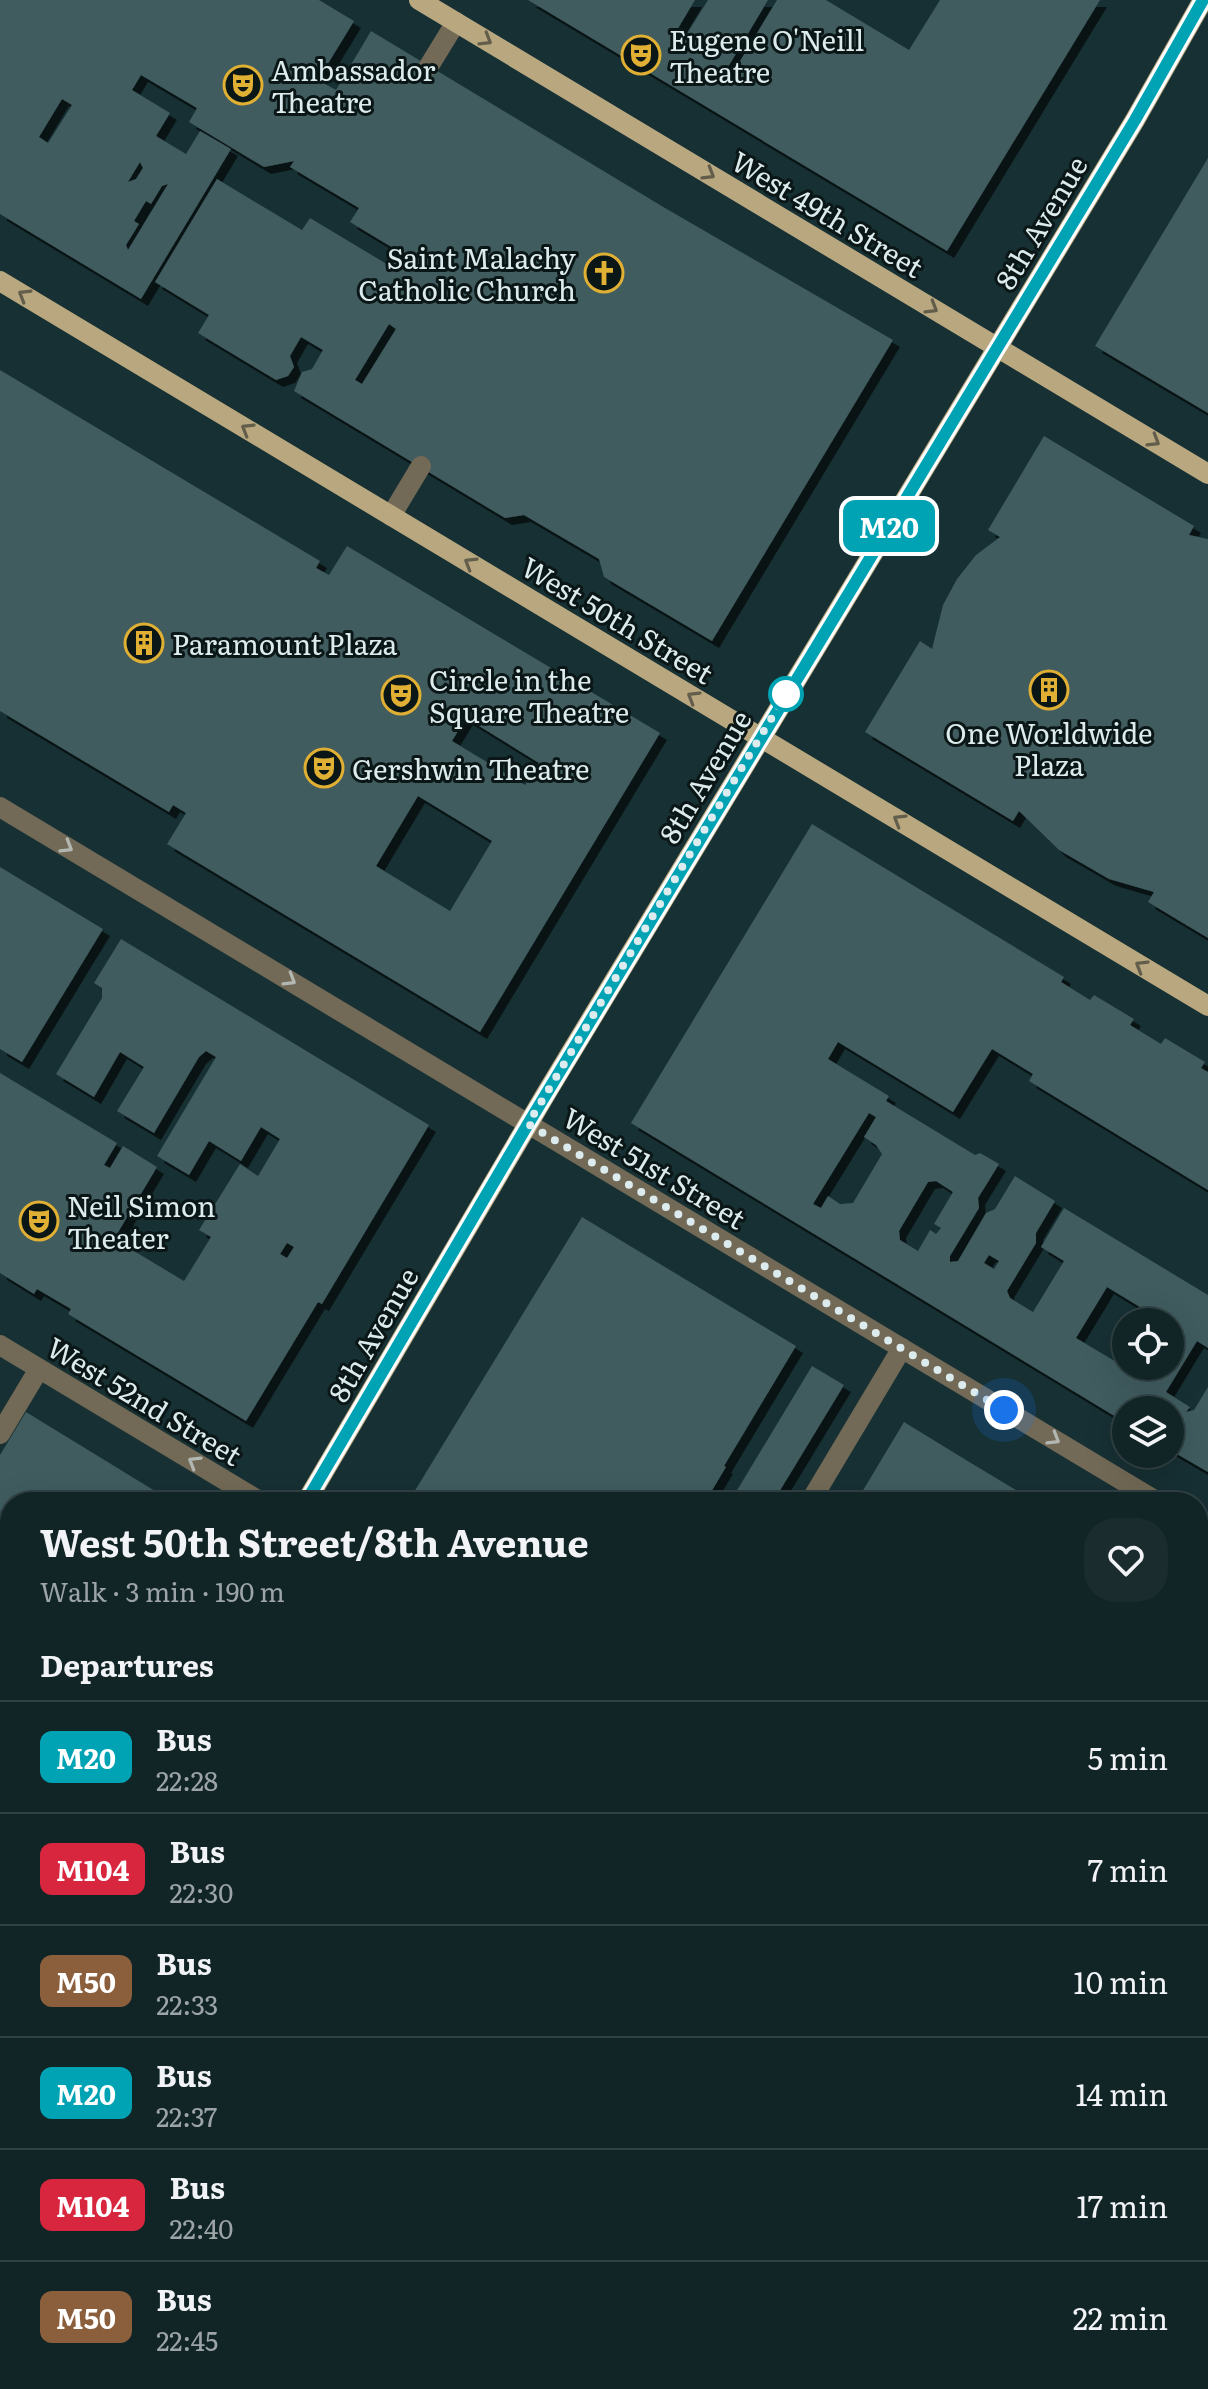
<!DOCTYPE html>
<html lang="en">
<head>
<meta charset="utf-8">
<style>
  :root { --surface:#112426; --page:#1a2c2e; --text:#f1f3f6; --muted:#9ca4a7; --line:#304143 }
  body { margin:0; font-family:Literata,serif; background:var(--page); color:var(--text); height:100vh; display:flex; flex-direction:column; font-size:30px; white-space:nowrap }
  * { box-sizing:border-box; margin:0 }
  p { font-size:26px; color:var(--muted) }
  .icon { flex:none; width:44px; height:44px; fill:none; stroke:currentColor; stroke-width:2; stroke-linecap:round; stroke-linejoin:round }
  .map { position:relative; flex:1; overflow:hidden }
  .details { position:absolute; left:0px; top:1492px; width:1208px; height:898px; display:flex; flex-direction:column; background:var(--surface); border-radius:32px 32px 0 0; box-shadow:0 8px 32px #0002,0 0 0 2px var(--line) }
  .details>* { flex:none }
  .badge { padding:0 16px; border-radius:12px; font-size:28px; line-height:52px }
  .tools { position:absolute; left:1112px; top:1308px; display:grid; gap:16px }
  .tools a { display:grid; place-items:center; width:72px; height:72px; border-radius:50%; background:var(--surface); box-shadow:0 8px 32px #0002,0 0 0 2px var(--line); font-size:40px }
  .you { position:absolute; width:40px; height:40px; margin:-20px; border:6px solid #fff; border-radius:50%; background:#1a73e8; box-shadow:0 0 0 12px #1a73e833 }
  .map>.badge { position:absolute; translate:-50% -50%; box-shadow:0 0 0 4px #fff }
  h2 { padding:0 40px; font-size:30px; line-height:72px }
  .round { display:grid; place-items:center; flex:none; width:84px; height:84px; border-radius:32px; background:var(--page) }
  .summary { display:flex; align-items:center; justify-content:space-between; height:136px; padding:0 40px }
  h1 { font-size:38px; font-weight:700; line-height:60px }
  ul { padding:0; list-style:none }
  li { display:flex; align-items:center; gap:24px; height:112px; padding:0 40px; border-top:2px solid var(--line) }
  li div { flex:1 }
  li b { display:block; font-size:30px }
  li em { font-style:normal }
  li .badge { min-width:88px; font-weight:700; text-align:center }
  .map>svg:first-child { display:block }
  .building { fill:#405b5e; fill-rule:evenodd; filter:url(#shadow) }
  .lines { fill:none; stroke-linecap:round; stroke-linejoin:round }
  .minor { stroke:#726956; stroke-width:20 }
  .major { stroke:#b9a77f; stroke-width:20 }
  .oneway { stroke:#625e4b }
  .oneway2 { stroke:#b2b7b1 }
  .line-casing { stroke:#fff; stroke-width:18 }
  .line { stroke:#00a3b4; stroke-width:12 }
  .walk { stroke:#dcebed; stroke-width:8; stroke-dasharray:0 14.4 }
  .stop-dot { fill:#fff; stroke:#00a3b4; stroke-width:4 }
  .labels { text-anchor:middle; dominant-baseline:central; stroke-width:6; stroke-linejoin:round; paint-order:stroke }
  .poi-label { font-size:28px; fill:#dcebed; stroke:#0b1617; text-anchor:start }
  .street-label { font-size:28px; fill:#dcebed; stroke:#0b1617 }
</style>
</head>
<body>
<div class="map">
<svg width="1208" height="2389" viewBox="0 0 1208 2389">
  <defs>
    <filter id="shadow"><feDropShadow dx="7" dy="7" stdDeviation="0" flood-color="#0009"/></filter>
  </defs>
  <rect width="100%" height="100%" fill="#173033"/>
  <!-- building -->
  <g class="building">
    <path d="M0,0H319L354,21L318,80L336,90L371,31L665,208L893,340L712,641L604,577L599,559L524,515L505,518L294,391L302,372L312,369L323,350L301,337L290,356L294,367L288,376L276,380L198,333L209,315L155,282L217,179L302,230L310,218L390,266L398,251L350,222L359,208L290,167L294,161L264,167L189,122L197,108L141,75L132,90L170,113L156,136L186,154L200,131L231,149L141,299L0,214ZM62,99L72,105L48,143L39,137ZM140,162L143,168L136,179L128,182ZM168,184L128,250L126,245L139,224L134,221L146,201L151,204L162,186ZM389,324L396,329L362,384L355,380Z"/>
    <polygon points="528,0 695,0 674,35 683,40 708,0 768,0 728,67 734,71 777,0 826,0 909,50 940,0 1100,0 947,251"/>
    <polygon points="1208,158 1208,413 1095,346"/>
    <path d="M0,370L320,561L316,568L329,575L347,546L660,733L480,1032L167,844L186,813L173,805L169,812L0,711ZM466,718L539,763L525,785L452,741ZM418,796L492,841L450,911L376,866Z"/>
    <polygon points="1044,436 1194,526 1189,535 1208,539 1208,938 1148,902 1154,892 1109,879 1059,850 1019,811 1013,821 865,732 920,641 932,649 943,605 957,579 976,555 1000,537 988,530"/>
    <path d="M812,824L1064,977L1061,982L1090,1000L1094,995L1134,1019L1130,1025L1161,1044L1165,1038L1205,1062L1201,1068L1208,1072V1190L1029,1081L1033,1074L992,1049L953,1112L838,1042L828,1059L889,1096L886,1101L975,1155L980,1153L999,1164L978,1198L979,1208L950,1256V1262L958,1261L986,1213L995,1209L1015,1176L1055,1201L1036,1233V1243L1007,1291L1010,1298L1033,1312L1064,1261L1041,1247L1064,1208L1208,1295V1348L1197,1341L1166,1392L1190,1407L1186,1412L1194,1410L1208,1387V1472L1170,1450V1410H1126V1423L631,1123ZM869,1113L876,1117L864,1137L876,1145L882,1154L853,1203L840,1204L828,1196L821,1208L813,1204ZM936,1181L953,1192L934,1224L941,1228L936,1234L930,1230L918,1251L900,1240L899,1231L928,1182ZM989,1255L999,1261L994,1269L984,1263ZM1107,1287L1153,1315L1149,1322H1170V1366H1126V1360L1123,1366L1076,1338Z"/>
    <polygon points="0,867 103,929 22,1062 0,1049"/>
    <path d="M121,939L429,1125L322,1304L318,1302L246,1421L68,1314L71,1309L37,1289L34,1294L0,1273V1073L117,1143L104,1165L110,1168L123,1146L157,1167L114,1239L184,1281L211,1237L199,1230L240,1164L258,1176L280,1139L261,1127L241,1161L209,1141L189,1175L157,1156L216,1057L206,1051L199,1057L154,1133L117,1111L144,1067L120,1052L94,1097L56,1074L102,998V988L94,983ZM287,1243L294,1247L287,1258L280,1254Z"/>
    <polygon points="582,1217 796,1346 724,1466 726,1467 705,1502 408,1502"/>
    <polygon points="812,1366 844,1385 773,1502 730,1502"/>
    <polygon points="26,1412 173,1502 10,1502 10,1810 0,1804 0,1455"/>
    <polygon points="904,1422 966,1460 1036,1502 856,1502"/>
    <polygon points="1198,1599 1208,1605 1207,1765 1198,1760"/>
    <polygon points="1198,2116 1208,2122 1208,2296 1198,2290"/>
    <polygon points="10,2156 10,2339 0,2333 0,2172"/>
    <polygon points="1208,2356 1208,2389 1008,2389 1001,2385 998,2389 990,2389 975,2380 1186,2380 1191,2383 1193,2380 1198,2380 1198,2372"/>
    <polygon points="77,2380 125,2380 120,2389 91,2389"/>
    <polygon points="154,2380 242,2380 257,2389 148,2389"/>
    <polygon points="333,2380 431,2380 426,2389 328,2389"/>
    <polygon points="462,2380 755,2380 770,2389 457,2389"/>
  </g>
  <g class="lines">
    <!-- minor -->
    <g class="minor">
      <polyline points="429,66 456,22"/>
      <polyline points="391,516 421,466"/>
      <polyline points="0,807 1158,1502"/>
      <polyline points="0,1345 261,1502"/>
      <polyline points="0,1434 39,1369"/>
      <polyline points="810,1502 902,1348"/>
      <polyline points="1198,1526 1208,1532"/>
      <polyline points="1198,2066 1208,2072"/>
      <polyline points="314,2389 319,2380"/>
    </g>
    <!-- major -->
    <g class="major">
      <polyline points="419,0 1208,474"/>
      <polyline points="0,281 1208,1006"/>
      <polyline points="306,1502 547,1092 1135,120 1203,0"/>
      <polyline points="0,1859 10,1865"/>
      <polyline points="0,2000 10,1983"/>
      <polyline points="860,2380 875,2389"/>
    </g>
  </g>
  <!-- one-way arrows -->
  <defs><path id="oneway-chevron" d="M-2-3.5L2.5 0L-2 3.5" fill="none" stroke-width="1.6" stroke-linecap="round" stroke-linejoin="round" transform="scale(2)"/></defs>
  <g class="oneway">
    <use href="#oneway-chevron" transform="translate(486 40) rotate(31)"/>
    <use href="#oneway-chevron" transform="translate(709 174) rotate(31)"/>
    <use href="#oneway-chevron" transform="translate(24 295) rotate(-149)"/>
    <use href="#oneway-chevron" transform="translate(932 308) rotate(31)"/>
    <use href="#oneway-chevron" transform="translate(247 429) rotate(-149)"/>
    <use href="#oneway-chevron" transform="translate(1154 441) rotate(31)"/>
    <use href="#oneway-chevron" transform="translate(470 563) rotate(-149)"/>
    <use href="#oneway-chevron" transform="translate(693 697) rotate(-149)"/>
    <use href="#oneway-chevron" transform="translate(899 820) rotate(-149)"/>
    <use href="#oneway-chevron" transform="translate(1141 966) rotate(-149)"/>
  </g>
  <g class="oneway2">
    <use href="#oneway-chevron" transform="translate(67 847) rotate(31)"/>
    <use href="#oneway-chevron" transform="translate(290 980) rotate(31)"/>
    <use href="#oneway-chevron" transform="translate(1054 1439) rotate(31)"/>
    <use href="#oneway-chevron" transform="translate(194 1462) rotate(-149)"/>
  </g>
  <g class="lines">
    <defs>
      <polyline id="line" points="306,1502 528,1124 1135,120 1203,0"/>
    </defs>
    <!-- line casing -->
    <use href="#line" class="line-casing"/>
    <!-- line -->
    <use href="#line" class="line"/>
    <!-- walk -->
    <polyline class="walk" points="786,694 528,1124 1004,1410"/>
  </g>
  <!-- icons -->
  <defs>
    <symbol id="theatre-ring" viewBox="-11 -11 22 22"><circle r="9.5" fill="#0b1617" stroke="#e0b034" stroke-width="1.5"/><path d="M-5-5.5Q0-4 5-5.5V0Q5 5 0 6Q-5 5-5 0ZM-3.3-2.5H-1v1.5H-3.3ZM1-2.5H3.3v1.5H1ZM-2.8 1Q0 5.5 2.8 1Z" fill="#e0b034"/></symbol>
    <symbol id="church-ring" viewBox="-11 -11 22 22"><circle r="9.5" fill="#0b1617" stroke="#e0b034" stroke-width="1.5"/><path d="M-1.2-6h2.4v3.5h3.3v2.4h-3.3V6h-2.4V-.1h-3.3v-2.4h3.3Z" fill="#e0b034"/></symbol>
    <symbol id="building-ring" viewBox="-11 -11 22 22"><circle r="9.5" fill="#0b1617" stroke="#e0b034" stroke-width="1.5"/><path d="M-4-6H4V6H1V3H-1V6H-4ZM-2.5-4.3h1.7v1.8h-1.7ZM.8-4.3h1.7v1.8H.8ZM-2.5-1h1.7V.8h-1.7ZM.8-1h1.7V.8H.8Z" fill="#e0b034"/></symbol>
  </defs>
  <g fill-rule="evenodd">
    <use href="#theatre-ring" x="619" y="33" width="44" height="44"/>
    <use href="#theatre-ring" x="221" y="63" width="44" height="44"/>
    <use href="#church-ring" x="582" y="251" width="44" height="44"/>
    <use href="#building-ring" x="122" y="621" width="44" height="44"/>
    <use href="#building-ring" x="1027" y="668" width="44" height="44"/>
    <use href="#theatre-ring" x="379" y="673" width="44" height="44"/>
    <use href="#theatre-ring" x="302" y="746" width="44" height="44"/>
    <use href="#theatre-ring" x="17" y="1199" width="44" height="44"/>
  </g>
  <!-- markers -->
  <circle class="stop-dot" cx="786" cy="694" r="16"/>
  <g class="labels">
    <!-- poi labels -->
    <g class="poi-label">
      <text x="669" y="39">Eugene O'Neill<tspan x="669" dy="32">Theatre</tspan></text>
      <text x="271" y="69">Ambassador<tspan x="271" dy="32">Theatre</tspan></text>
      <text x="576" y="257" text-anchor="end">Saint Malachy<tspan x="576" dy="32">Catholic Church</tspan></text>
      <text x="172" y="643">Paramount Plaza</text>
      <text x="429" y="679">Circle in the<tspan x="429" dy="32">Square Theatre</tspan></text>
      <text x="1049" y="732" text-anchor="middle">One Worldwide<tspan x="1049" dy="32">Plaza</tspan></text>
      <text x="352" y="768">Gershwin Theatre</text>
      <text x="67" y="1205">Neil Simon<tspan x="67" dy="32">Theater</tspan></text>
    </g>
    <!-- street labels -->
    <g class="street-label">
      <text transform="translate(828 213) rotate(31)">West 49th Street</text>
      <text transform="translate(1040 222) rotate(-59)">8th Avenue</text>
      <text transform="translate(618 619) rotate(31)">West 50th Street</text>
      <text transform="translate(704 776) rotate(-59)">8th Avenue</text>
      <text transform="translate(655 1167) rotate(31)">West 51st Street</text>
      <text transform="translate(372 1334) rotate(-60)">8th Avenue</text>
      <text transform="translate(145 1400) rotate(31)">West 52nd Street</text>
    </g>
  </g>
</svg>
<div class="tools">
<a><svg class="icon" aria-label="locate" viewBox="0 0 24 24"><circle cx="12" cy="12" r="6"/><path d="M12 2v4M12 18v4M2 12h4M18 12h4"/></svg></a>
<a><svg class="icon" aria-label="layers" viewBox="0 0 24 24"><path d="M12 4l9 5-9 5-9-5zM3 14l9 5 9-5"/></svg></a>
</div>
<div class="you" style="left:1004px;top:1410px"></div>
<b class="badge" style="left:889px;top:526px;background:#00a3b4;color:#fff">M20</b>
<section class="details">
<div class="summary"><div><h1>West 50th Street/8th Avenue</h1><p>Walk · 3 min · 190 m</p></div><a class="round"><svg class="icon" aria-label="heart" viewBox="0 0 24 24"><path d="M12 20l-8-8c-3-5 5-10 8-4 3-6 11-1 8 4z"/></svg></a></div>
<h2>Departures</h2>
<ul>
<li><span class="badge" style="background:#00a3b4;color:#fff">M20</span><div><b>Bus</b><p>22:28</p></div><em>5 min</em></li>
<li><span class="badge" style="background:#d7263d;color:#fff">M104</span><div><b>Bus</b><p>22:30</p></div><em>7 min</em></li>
<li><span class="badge" style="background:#8b5e3c;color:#fff">M50</span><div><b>Bus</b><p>22:33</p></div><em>10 min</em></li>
<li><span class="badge" style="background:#00a3b4;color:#fff">M20</span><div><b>Bus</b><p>22:37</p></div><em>14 min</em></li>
<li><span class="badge" style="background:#d7263d;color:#fff">M104</span><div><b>Bus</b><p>22:40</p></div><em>17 min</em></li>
<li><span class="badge" style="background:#8b5e3c;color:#fff">M50</span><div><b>Bus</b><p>22:45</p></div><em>22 min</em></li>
</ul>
</section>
</div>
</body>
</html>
